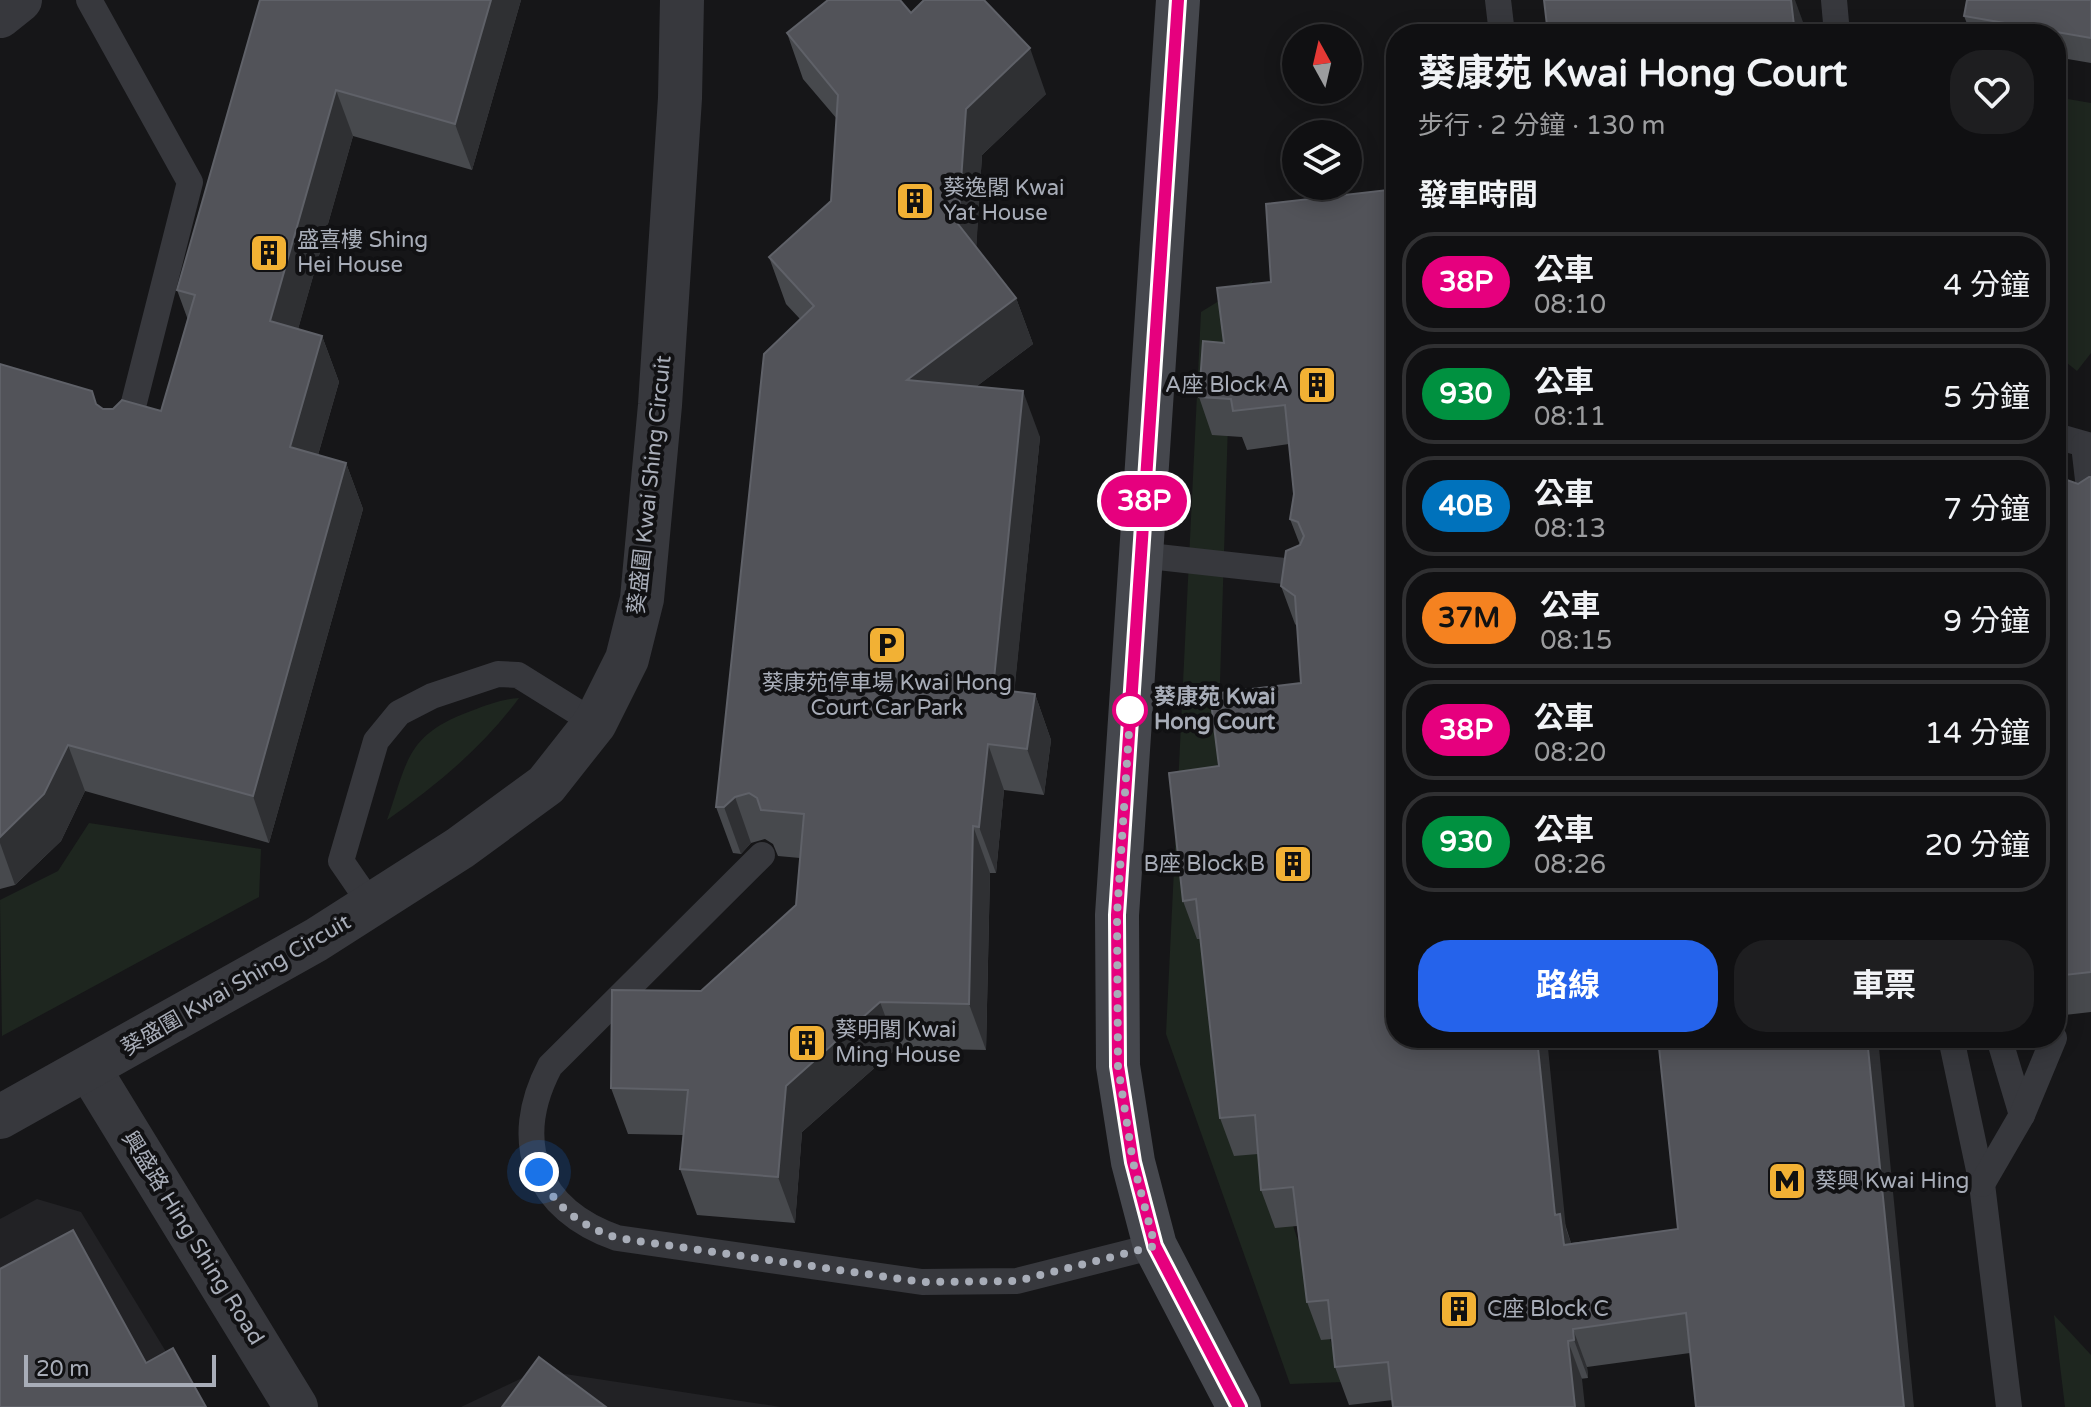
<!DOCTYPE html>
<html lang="zh-TW">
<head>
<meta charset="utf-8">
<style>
  :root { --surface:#101012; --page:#1e1e20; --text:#f1f3f6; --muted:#9c9d9f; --line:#303032; --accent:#2563eb }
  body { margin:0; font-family:"Varela Round","Noto Sans TC",sans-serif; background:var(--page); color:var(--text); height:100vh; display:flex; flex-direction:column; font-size:30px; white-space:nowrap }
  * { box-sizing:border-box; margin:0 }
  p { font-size:26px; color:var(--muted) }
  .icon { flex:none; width:44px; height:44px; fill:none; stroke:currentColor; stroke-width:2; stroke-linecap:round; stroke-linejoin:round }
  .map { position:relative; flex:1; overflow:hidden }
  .drawer { position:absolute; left:1386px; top:24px; width:680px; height:1024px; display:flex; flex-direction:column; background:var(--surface); border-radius:32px; box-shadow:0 4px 20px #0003,0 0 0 2px var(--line) }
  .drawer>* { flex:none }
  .badge { padding:0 16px; border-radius:26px; font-size:28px; line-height:52px }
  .needle { width:52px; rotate:352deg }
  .buttons { position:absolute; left:1282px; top:24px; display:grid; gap:16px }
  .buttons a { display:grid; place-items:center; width:80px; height:80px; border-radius:50%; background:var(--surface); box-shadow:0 4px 20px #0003,0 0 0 2px var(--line); font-size:40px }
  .scale { position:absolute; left:24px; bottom:20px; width:192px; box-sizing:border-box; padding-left:8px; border:4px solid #a8adb8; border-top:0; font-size:22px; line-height:28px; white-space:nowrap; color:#a8adb8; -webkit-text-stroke:6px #111113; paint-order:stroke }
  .you { position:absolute; width:40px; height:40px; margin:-20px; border:6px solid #fff; border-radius:50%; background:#1a73e8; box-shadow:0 0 0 12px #1a73e833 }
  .map>.badge { position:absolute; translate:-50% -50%; box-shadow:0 0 0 4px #fff }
  h2 { padding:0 32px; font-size:30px; line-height:72px }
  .round { display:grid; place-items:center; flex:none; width:84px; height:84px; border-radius:32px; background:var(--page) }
  .head { display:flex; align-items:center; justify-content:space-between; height:136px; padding:0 32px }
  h1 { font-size:38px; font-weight:700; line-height:60px }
  .cta { display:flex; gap:16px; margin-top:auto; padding:16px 32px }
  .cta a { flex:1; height:92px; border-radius:32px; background:var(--accent); color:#fff; font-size:32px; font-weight:700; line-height:92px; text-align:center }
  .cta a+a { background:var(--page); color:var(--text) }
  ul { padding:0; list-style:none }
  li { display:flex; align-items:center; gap:24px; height:100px; margin:0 16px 12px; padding:0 16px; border:4px solid var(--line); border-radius:32px }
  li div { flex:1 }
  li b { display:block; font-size:30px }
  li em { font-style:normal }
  li .badge { min-width:88px; font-weight:700; text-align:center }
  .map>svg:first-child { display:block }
  .built { fill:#222225 }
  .green { fill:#1e261f }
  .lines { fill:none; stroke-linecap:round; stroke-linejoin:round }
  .service { stroke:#37383d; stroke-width:26 }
  .tertiary { stroke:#37383d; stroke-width:44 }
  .secondary { stroke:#45474d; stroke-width:44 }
  .wall { fill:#47494d }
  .shaded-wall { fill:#2f3033 }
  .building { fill:#525359; stroke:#5f6168; stroke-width:2 }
  .line-casing { stroke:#fff; stroke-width:18 }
  .line { stroke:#e6007e; stroke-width:12 }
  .walk { stroke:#a8adb8; stroke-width:8; stroke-dasharray:0 14.4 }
  .stop-dot { fill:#fff; stroke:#e6007e; stroke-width:4 }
  .labels { text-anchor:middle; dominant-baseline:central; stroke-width:8; stroke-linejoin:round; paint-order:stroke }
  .poi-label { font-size:22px; fill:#a8adb8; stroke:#111113; text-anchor:start }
  .street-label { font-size:22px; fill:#a8adb8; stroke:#111113 }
  .stop-label { font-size:22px; font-weight:bold; fill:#a8adb8; stroke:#111113; text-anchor:start }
</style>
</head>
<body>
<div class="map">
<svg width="2091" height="1407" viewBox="0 0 2091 1407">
  <rect width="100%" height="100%" fill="#161618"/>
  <!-- built -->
  <g class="built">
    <polygon points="37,1199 81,1212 185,1383 0,1407 0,1219"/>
    <polygon points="539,1370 781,1407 461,1407"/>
  </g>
  <!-- green -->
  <g class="green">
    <polygon points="2056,97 2091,103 2091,353 2077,371 2056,354"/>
    <polygon points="1253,280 1231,326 1211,974 1344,1382 1290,1384 1166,1034 1201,312"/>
    <path d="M519,698C484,746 436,786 387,820C408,760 406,735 471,711C487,705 502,699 519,698Z"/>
    <polygon points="89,823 261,849 259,897 2,1036 0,900 58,871"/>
    <polygon points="2054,1315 2091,1355 2091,1407 2065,1407"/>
  </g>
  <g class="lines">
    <!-- service -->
    <g class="service">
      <polyline points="89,0 190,182 125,438"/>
      <polyline points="1498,0 1502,34"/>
      <polyline points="1834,0 1837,34"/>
      <polyline points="2056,436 2091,446"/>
      <polyline points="2084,445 2091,506"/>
      <polyline points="1140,555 1302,573"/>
      <path d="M762,855L550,1066C510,1142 536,1210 617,1238L922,1282L1017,1281L1155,1246"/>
      <polyline points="372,906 341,861 376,741 399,713 432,696 498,674 518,675 595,723"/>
      <polyline points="1951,1038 1982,1184 2009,1407"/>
      <polyline points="1999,1038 2022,1115"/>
      <polyline points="1982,1184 2022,1115 2054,1038"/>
    </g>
    <!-- tertiary -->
    <g class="tertiary">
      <polyline points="0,16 20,0"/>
      <polyline points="89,1069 296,1407"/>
      <polyline points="0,1117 316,940 460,848 546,785 595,723 627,659 642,599 660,405 680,98 682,0"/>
    </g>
    <!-- secondary -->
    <polyline class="secondary" points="1178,0 1117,915 1118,1066 1133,1162 1155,1246 1239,1407"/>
  </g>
  <!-- wall -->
  <g class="wall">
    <polygon points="260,0 521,0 472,170 353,136 298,329 322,336 339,382 318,455 346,463 363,509 269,843 85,791 61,841 15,885 0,889 0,364 98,405 103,409 161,411 188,320 177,290"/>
    <polygon points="2091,0 2091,63 2056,57 2056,34 1971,34 1964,16"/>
    <polygon points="911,13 1046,94 982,155 976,248 1016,298 1033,344 977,386 1040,437 1014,692 1035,694 1051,740 1044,795 1004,790 996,873 990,873 986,1050 897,1048 802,1132 795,1223 697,1215 680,1169 683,1135 628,1134 611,1088 701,991 796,905 800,858 778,856 773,844 765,839 751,843 741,854 733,853 716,807 800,319 786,304 769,257 831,201 837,119 803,79 787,33"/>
    <polygon points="1271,282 1571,1243 1678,1229 1690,1353 1587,1367 1588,1378 1349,1405 1335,1367 1332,1339 1321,1340 1307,1302 1297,1226 1275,1228 1261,1190 1258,1154 1234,1156 1220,1118 1200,939 1197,939 1183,901 1219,766 1301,683 1297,626 1295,624 1281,586 1300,545 1290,519 1294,494 1289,444 1247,450 1242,437 1212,435 1199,397 1224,343"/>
    <polygon points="2091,477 2091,1012 2056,1016 2056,481 2078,484"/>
  </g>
  <!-- shaded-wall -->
  <g class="shaded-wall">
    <polygon points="491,0 521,0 472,170 455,124"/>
    <polygon points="1791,0 1795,0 1803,22 1804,34 1795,34"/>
    <polygon points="1030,48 1046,94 982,155 975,270 958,224 966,109"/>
    <polygon points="336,90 353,136 287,368 270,321"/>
    <polygon points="1016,298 1033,344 924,426 907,380"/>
    <polygon points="322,336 339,382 307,493 290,447"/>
    <polygon points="1023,391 1040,437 1010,735 993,689"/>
    <polygon points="346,463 363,509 269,843 253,796"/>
    <polygon points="1035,694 1051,740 1044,795 1027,749"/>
    <polygon points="988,744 1004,790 996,873 979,827"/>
    <polygon points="68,745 85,791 61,841 15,885 0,843 0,837"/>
    <polygon points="735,797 751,843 741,854 724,807"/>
    <polygon points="973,826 990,873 986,1050 969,1004"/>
    <polygon points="880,1002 897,1048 802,1132 795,1223 778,1177 786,1086"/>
    <polygon points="1537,1038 1547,1038 1566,1229 1574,1252 1564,1245 1555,1215"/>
    <polygon points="1867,1038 1878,1038 1914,1407 1904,1407"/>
    <polygon points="1573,1329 1587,1367 1588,1378 1574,1340"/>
    <polygon points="1568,1341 1582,1379 1585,1407 1575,1407"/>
  </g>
  <!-- building -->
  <g class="building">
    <polygon points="260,0 491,0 455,124 336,90 270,321 322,336 290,447 346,463 253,796 68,745 44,794 0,837 0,364 92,391 96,404 103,409 113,409 122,400 161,411 195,295 177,290"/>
    <polygon points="828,0 900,0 911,13 924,0 984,0 1030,48 966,109 958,224 1016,298 907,380 1023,391 993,689 1035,694 1027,749 988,744 979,827 973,826 969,1004 880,1002 786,1086 778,1177 680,1169 688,1090 611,1088 612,990 701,991 796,905 804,814 761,810 757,798 749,793 735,797 724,807 716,807 764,354 814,306 769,257 831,201 838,95 787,33"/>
    <polygon points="1544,0 1791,0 1795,34 1548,34"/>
    <polygon points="1967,0 2091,0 2091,38 1964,16"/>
    <polygon points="1396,189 1396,1038 1537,1038 1555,1215 1560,1214 1564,1245 1678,1229 1658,1038 1867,1038 1904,1407 1696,1407 1686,1313 1573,1329 1574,1340 1568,1341 1575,1407 1393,1407 1388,1362 1335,1367 1328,1300 1307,1302 1293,1187 1261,1190 1255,1115 1220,1118 1196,899 1183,901 1169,773 1219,766 1210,694 1301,683 1295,596 1281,586 1286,551 1300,545 1304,536 1298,522 1290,519 1294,494 1285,405 1233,411 1231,399 1199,397 1203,341 1224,343 1217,288 1271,282 1266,204"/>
    <polygon points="2089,477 2091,477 2091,972 2056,976 2056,481 2067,480 2078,484"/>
    <polygon points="73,1230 146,1363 173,1348 206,1407 0,1407 0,1269"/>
    <polygon points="539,1357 606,1407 502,1407"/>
  </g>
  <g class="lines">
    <defs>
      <polyline id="line" points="1178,0 1117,915 1118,1066 1133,1162 1155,1246 1239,1407"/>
    </defs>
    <!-- line casing -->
    <use href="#line" class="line-casing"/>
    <!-- line -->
    <use href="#line" class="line"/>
    <!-- walk -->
    <path class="walk" d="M539,1172C554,1208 582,1226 617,1238L922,1282L1017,1281L1155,1246L1133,1162L1118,1066L1117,915L1131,701L1130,710"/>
  </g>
  <!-- icons -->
  <defs>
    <symbol id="building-square" viewBox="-11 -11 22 22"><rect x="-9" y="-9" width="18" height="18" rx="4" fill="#f2b134" stroke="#111113"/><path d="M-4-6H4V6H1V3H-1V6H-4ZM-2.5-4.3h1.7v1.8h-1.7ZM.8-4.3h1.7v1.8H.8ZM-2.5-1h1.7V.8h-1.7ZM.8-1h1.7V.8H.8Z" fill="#111"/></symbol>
    <symbol id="parking-square" viewBox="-11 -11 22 22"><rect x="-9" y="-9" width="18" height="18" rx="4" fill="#f2b134" stroke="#111113"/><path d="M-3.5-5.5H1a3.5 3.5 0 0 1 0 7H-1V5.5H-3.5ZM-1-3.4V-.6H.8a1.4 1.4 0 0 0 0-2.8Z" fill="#111"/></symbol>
    <symbol id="metro-square" viewBox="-11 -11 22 22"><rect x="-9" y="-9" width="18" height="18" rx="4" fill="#f2b134" stroke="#111113"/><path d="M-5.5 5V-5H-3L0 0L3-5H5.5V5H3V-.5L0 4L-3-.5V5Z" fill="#111"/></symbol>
  </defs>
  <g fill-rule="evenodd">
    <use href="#building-square" x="893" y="179" width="44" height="44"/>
    <use href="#building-square" x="247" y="231" width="44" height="44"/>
    <use href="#building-square" x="1295" y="363" width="44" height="44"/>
    <use href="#parking-square" x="865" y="623" width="44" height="44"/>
    <use href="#building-square" x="1271" y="842" width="44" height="44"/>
    <use href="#building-square" x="785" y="1021" width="44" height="44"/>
    <use href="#metro-square" x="1765" y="1159" width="44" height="44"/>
    <use href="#building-square" x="1437" y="1287" width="44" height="44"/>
  </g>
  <!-- markers -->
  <circle class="stop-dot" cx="1130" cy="710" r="16"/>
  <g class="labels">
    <!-- poi labels -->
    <g class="poi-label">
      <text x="943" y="188">葵逸閣 Kwai<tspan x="943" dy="25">Yat House</tspan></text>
      <text x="297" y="240">盛喜樓 Shing<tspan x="297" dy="25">Hei House</tspan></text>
      <text x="1289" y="385" text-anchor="end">A座 Block A</text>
      <text x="887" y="683" text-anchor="middle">葵康苑停車場 Kwai Hong<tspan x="887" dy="25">Court Car Park</tspan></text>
      <text x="1265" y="864" text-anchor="end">B座 Block B</text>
      <text x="835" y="1030">葵明閣 Kwai<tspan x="835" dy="25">Ming House</tspan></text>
      <text x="1815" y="1181">葵興 Kwai Hing</text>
      <text x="1487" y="1309">C座 Block C</text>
    </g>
    <!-- street labels -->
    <g class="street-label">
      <text transform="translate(650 485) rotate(-84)">葵盛圍 Kwai Shing Circuit</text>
      <text transform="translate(236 985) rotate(-30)">葵盛圍 Kwai Shing Circuit</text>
      <text transform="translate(193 1238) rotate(58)">興盛路 Hing Shing Road</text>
    </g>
    <!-- stop labels -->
    <g class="stop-label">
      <text x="1154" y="697">葵康苑 Kwai<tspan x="1154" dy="25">Hong Court</tspan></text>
    </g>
  </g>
</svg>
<div class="buttons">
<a><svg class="needle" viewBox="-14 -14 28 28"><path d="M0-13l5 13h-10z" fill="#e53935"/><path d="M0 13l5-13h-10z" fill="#9c9d9f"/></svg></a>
<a><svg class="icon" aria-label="layers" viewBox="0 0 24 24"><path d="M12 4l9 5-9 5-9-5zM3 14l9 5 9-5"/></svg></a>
</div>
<div class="scale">20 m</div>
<div class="you" style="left:539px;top:1172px"></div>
<b class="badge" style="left:1144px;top:501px;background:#e6007e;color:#fff">38P</b>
<section class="drawer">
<div class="head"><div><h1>葵康苑 Kwai Hong Court</h1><p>步行 · 2 分鐘 · 130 m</p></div><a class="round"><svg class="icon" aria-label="heart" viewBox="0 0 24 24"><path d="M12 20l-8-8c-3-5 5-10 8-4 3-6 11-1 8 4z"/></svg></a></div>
<h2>發車時間</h2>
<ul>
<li><span class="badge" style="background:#e6007e;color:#fff">38P</span><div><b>公車</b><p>08:10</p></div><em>4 分鐘</em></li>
<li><span class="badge" style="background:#009140;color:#fff">930</span><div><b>公車</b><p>08:11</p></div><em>5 分鐘</em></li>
<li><span class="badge" style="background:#0072bc;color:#fff">40B</span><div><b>公車</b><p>08:13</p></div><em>7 分鐘</em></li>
<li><span class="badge" style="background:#f58220;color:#111">37M</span><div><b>公車</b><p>08:15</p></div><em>9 分鐘</em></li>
<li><span class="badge" style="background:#e6007e;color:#fff">38P</span><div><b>公車</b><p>08:20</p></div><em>14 分鐘</em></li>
<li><span class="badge" style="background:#009140;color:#fff">930</span><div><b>公車</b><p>08:26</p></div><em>20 分鐘</em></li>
</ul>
<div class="cta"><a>路線</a><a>車票</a></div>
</section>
</div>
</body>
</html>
